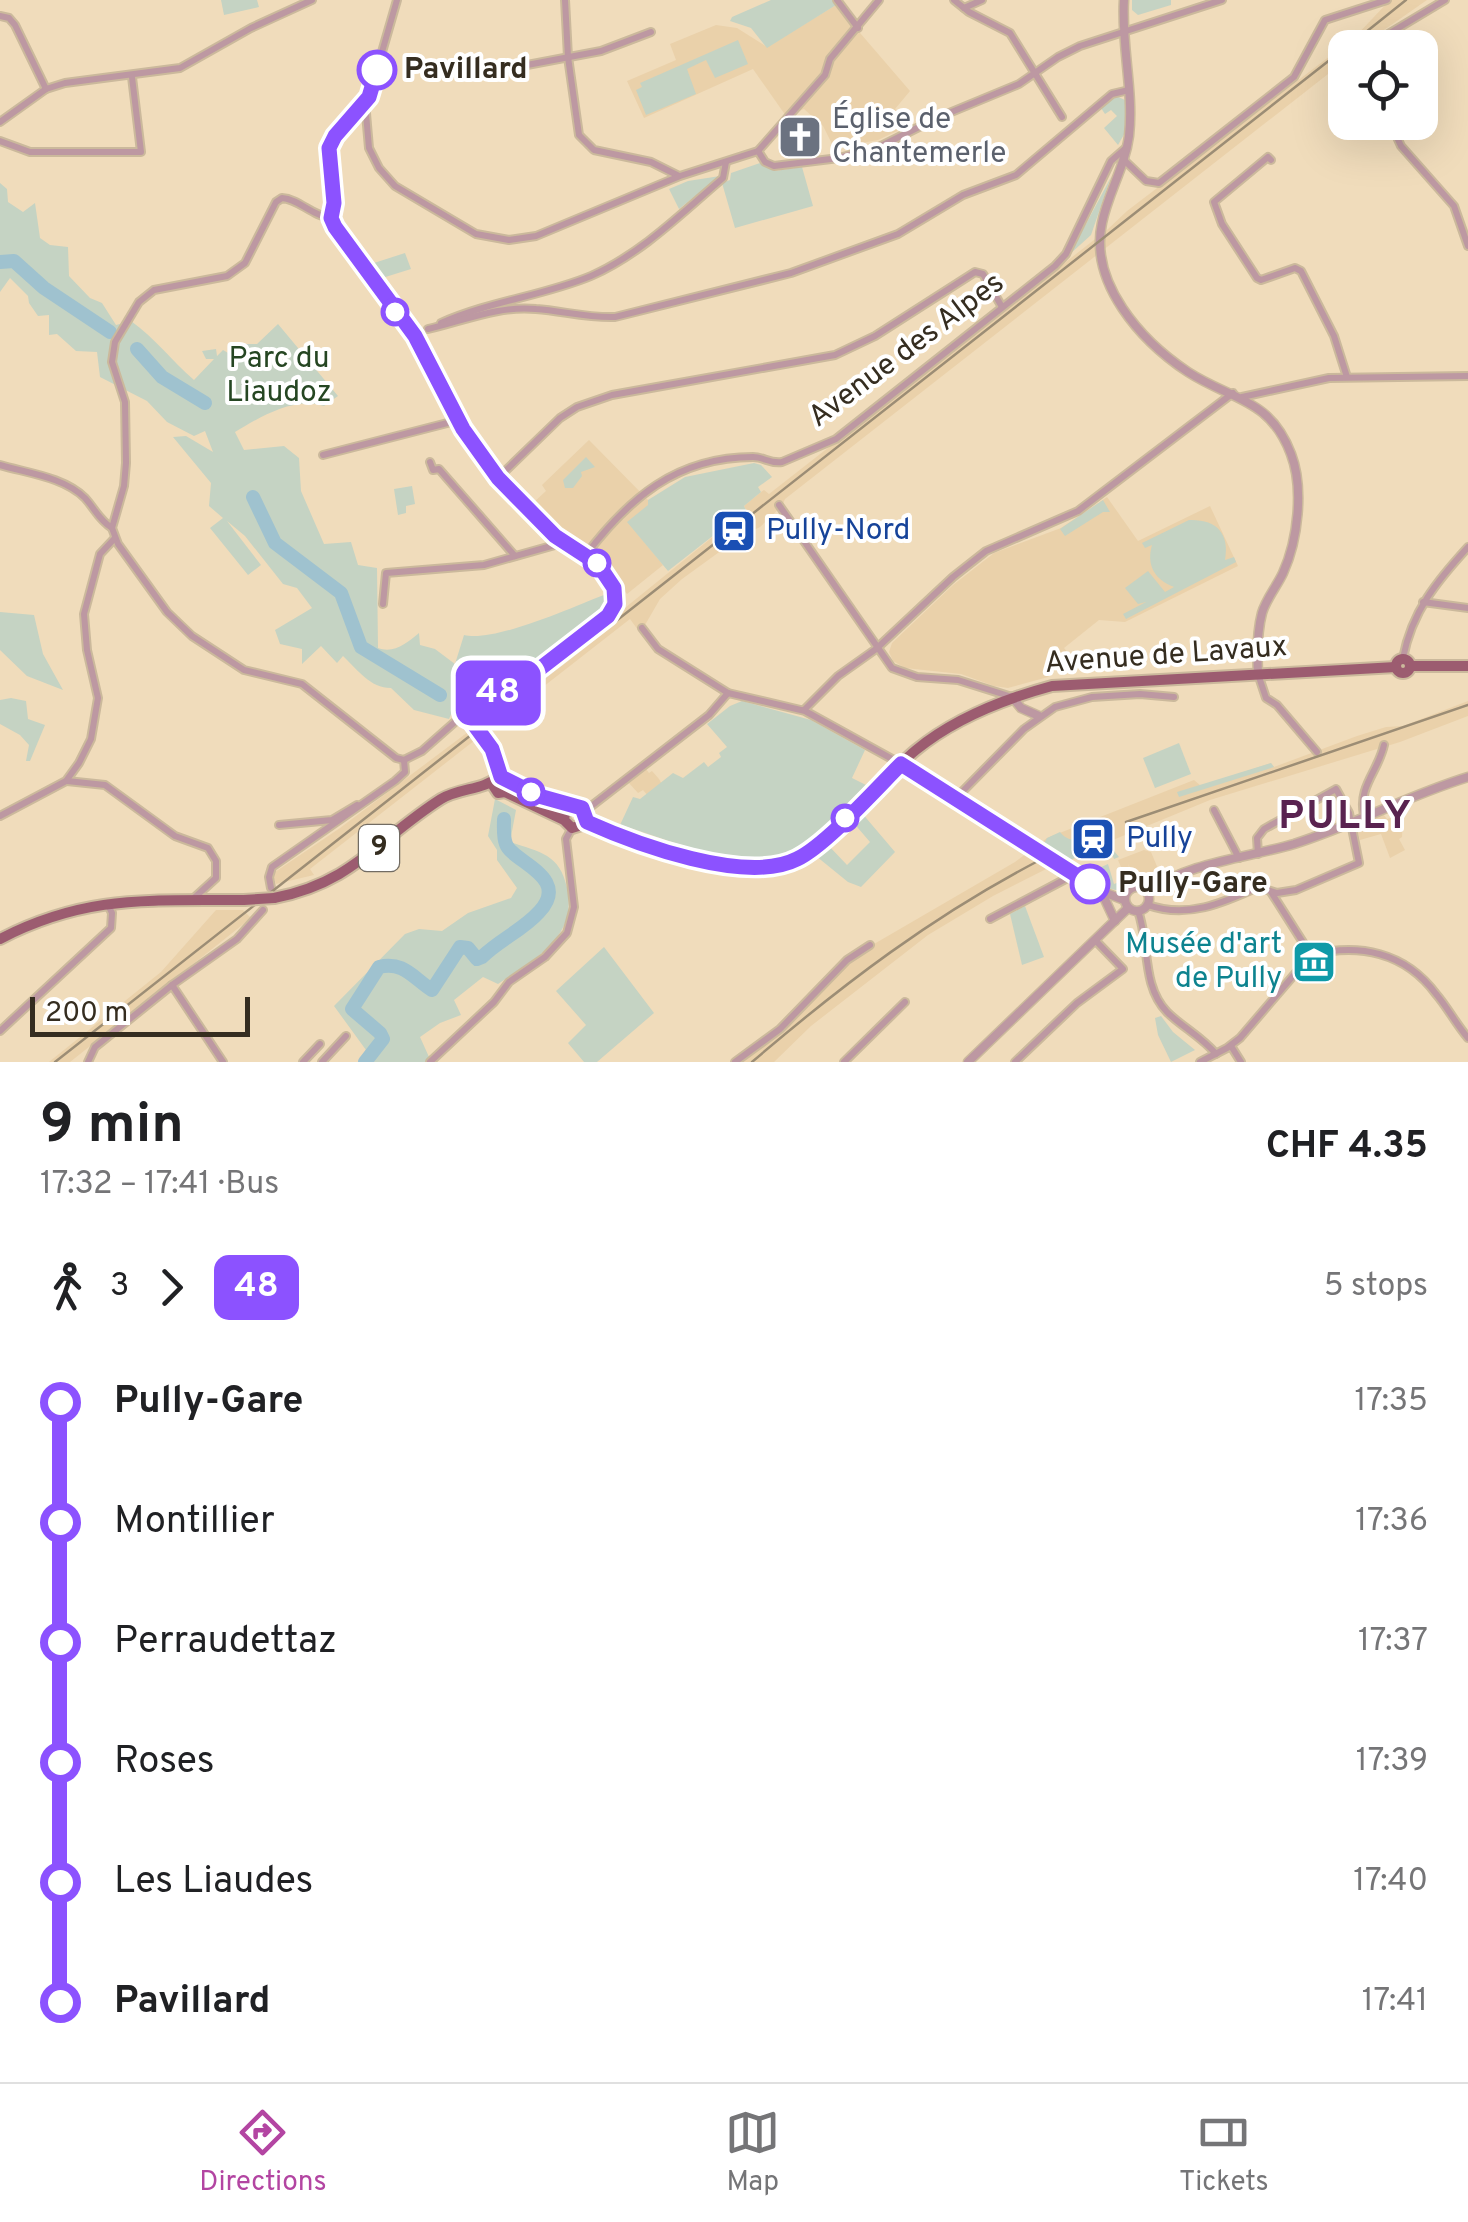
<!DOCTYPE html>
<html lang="en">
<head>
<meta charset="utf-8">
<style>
  :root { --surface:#fff; --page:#f2f2f2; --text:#202124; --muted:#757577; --line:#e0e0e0; --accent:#b345a2 }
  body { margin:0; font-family:Overpass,sans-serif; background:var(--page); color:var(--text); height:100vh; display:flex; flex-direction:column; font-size:38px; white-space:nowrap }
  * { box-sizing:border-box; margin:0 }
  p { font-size:32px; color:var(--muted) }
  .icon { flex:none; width:55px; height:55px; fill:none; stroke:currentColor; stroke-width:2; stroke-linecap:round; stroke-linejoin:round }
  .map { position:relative; height:1062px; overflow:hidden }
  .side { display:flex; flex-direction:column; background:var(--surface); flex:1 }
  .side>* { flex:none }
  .badge { padding:0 20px; border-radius:15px; font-size:35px; line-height:65px }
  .controls { position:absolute; left:1328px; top:30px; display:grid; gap:20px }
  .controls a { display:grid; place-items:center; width:110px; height:110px; border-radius:20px; background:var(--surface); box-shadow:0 10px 40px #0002; font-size:50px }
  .scale { position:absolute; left:30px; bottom:25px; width:220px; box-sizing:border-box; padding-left:10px; border:5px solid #352d20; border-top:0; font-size:28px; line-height:35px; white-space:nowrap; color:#352d20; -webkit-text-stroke:8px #fff; paint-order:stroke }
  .map>.badge { position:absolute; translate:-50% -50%; box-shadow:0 0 0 5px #fff }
  .legs { display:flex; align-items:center; gap:15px; height:110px; padding:0 40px; font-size:32px }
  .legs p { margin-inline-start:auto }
  .head { display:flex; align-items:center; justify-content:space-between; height:170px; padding:0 40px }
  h1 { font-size:55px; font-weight:700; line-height:75px }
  ul { padding:0 40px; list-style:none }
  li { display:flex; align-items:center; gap:35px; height:120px; font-size:38px }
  li i { display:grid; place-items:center; width:15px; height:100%; margin:0 12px; background:currentColor }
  li i::after { content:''; width:25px; height:25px; margin:-12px; border:8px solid; border-radius:50%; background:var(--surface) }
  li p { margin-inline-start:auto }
  li:first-child i { background:linear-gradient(#0000 50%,currentColor 0) }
  li:last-child i { background:linear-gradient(currentColor 50%,#0000 0) }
  .menu { display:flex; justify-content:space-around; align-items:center; height:140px; border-top:2px solid var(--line); background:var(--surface); font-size:28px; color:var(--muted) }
  .menu a { display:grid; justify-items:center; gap:5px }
  .menu .active { color:var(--accent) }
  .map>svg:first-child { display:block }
  .built { fill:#ead1aa }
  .green { fill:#c5d3c3 }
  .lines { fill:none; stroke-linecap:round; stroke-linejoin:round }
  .river { stroke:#9fc2cf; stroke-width:14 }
  .minor-casing { stroke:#cbb99c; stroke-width:10 }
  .tertiary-casing { stroke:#cbb99c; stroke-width:11 }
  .primary-casing { stroke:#cbb99c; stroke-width:14 }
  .minor { stroke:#bd98a2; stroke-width:6 }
  .tertiary { stroke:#bd98a2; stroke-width:8 }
  .primary { stroke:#9c5c70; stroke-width:10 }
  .rail { stroke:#9c8d75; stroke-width:2.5 }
  .primary-bridge-casing { stroke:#cbb99c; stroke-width:14; stroke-linecap:butt }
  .primary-bridge { stroke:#9c5c70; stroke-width:10 }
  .line-1-casing { stroke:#fff; stroke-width:22 }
  .line-1 { stroke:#8c52ff; stroke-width:15 }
  .stop-1-dot { fill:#fff; stroke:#8c52ff; stroke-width:5 }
  .labels { text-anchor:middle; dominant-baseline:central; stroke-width:8; stroke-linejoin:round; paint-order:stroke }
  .shield { fill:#fff; stroke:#726c63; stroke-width:2.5 }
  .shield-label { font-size:28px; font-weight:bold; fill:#352d20 }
  .stop-label { font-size:30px; font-weight:bold; fill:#352d20; stroke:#fff; text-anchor:start }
  .worship-label { font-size:30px; fill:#5b616d; stroke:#fff; text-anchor:start }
  .street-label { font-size:30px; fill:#352d20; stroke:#fff }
  .park-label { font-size:30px; fill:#254622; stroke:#fff }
  .transit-label { font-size:30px; fill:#164399; stroke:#fff; text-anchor:start }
  .culture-label { font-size:30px; fill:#0d838f; stroke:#fff; text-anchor:end }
  .district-label { font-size:40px; font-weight:bold; letter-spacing:2.5px; fill:#592350; stroke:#fff }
</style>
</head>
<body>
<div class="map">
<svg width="1468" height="1062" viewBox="0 0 1468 1062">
  <rect width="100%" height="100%" fill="#f0dcbb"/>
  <!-- built -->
  <g class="built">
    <polygon points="1390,0 1427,0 1361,46 1345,48 1345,59 1337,67 785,499 782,506 760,527 746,534 741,543 730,551 722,550 682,579 660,599 645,625 638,630 630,619 310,869 314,875 276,884 273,876 275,872 340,828 484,720 492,706 605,624 746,510 744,506 761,492 764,490 769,494 1108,229 1127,211 1355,37"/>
    <polygon points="836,5 910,91 895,109 910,125 878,140 834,148 823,126 804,109 786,116 753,69 644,118 627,81 676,60 670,44 716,25 737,28 767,47"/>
    <polygon points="589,440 648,500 649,505 628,522 663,565 627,594 602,561 558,530 532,504 546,491 542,485"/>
    <polygon points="1107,497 1138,541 1210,506 1238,566 1125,622 1099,620 1064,648 1073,659 1066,666 1056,669 1048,677 1008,688 994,686 961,674 905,668 893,661 889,652 892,643 953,585 994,553 1061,528"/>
    <polygon points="1468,701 1468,716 1400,742 1210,800 1062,861 993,896 928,935 811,1026 774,1062 735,1062 759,1046 850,958 1015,862 1047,838 1194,780 1201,786 1271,763 1274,767 1357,736 1386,727 1403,726"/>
    <polygon points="646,769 649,773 652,771 659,779 675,808 650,798 643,790 638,793 629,783"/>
    <polygon points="1383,814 1387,819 1401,815 1403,820 1402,837 1399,839 1405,850 1390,858 1381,834 1360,840 1358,833 1362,823"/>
    <polygon points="1144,850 1151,852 1161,876 1145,881 1136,880 1128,864 1133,881 1128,883 1118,860"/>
    <polygon points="216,910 243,910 251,918 70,1062 49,1062 161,972"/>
  </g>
  <!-- green -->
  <g class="green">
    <polygon points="221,0 257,0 259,7 224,15"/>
    <polygon points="771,0 832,0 836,5 767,48 751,28 730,21 732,17"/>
    <polygon points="1132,0 1171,0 1171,5 1138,15 1132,10"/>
    <polygon points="738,40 748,64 715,78 706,60 687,69 696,94 646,115 636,90 642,87 640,83"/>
    <polygon points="1116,96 1125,100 1126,131 1118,145 1104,128 1117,116 1111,110 1105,114 1101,108"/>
    <polygon points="760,163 775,171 802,167 813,206 735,228 722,183 730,180 731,173"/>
    <polygon points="720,176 679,209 669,189 688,181"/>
    <polygon points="1111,177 1091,235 1070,254"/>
    <path d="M0,183L7,189L8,202L23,212L35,203L40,238L50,245L68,247L69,276L90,298L102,303L116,325L131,321C155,338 172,361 194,380L214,359H206L202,351L216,349L217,356L223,350L235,357L244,344H257L278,324L338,396L324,406C294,396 260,417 235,432L244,450L284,446L299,458L301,491L324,544L351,542L358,565L377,568L378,648C394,654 407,643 419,633L420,645L435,649L455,664L464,635C495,643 577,605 609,593L610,605L605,612L526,670L472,700L456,703L449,719L414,710L391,688C370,688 358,670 343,656L337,663L321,646L302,664V649L280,644L275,630L312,608L297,588L283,584L245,536L227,521L261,565L248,575L210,528L223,518L209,506L211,483L173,437L186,436L213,452L205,431L194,436L167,422L147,401L100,377L97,352L76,351L57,334L49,335V315L38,316L29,303L28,296L10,278L0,292Z"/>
    <polygon points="405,253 411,269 379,279 374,263"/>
    <polygon points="586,457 595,467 581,472 582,476 573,488 565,488 563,480"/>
    <polygon points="754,463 761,465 772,477 758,487 761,492 744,506 746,510 668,571 627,522 648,505 648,500 685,477"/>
    <polygon points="412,486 415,504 406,506 406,513 398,515 394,489"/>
    <polygon points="1103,500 1110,512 1103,512 1065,536 1060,529"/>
    <path d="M1189,520C1216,519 1230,533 1225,560L1234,557L1236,562L1126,619L1123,614L1146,602L1138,604L1125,588L1148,571L1165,592L1174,587C1155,580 1146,565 1152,545L1145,548L1142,543Z"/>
    <polygon points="0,612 34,615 43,654 63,690 27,676 0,650"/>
    <polygon points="11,698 26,701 28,719 45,725 30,761 26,761 29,745 20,735 0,724 0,700"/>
    <path d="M742,701L811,720L865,750L852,778L866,785C846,804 826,829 802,844C750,879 674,840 620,825L633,797L640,799L673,773L683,778L704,762L708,767L721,757L719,753L727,747L707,724L730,706Z"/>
    <polygon points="1179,743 1191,774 1155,788 1143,758"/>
    <polygon points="1271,763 1274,767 1179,797 1177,792"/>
    <path d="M495,799L516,810L510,842C540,852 560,854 567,888C578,938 534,959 498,984L483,977L454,1000L461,1015L440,1023L420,1037L429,1057L425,1062H359L366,1050L334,1006L405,934L419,929L442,931L468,913L511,898L517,888L497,860V850L488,836Z"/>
    <polygon points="861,812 895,852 861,887 848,882 816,856 828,845 847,865 870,842 852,821"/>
    <path d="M1089,827L1093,828L1097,840L1113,836L1114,851L1119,857L1114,859L1107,844L1066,862L1041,849L1047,838L1060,832C1070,845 1082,839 1089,827Z"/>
    <path d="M1108,864L1114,884L1125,880L1118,890C1109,890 1092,883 1088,873Z"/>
    <polygon points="1025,906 1044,957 1022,965 1010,914"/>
    <polygon points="604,947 654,1013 597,1062 584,1062 568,1043 586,1025 556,991"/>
    <polygon points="1161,1016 1173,1032 1195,1050 1171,1062 1158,1035 1155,1018"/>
  </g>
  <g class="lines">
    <!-- river -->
    <g class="river">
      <polyline points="0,262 14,261 44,288 110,332"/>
      <polyline points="137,349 162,377 205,403"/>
      <polyline points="253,497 275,543 341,593 361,647 440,695"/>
      <path d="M365,1062L383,1039L380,1033L352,1009L379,967C404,961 413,978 432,990L460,947L468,948L477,959L482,957C499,940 523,930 539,912C572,877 512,862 506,844C503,837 504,826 504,819"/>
    </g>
    <defs>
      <g id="minor">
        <polyline points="565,0 568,57 579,135 594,150 651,162 679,176"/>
        <polyline points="837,0 858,28"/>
        <polyline points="954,0 969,12 1010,33 1062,117"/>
        <polyline points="964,8 982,0"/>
        <polyline points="0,16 9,18 15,25 46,89"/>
        <polyline points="1365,48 1445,0"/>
        <polyline points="485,73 601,51 651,32"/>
        <polyline points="365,102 369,148 379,168 395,186 476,234 509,240 536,236 680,176 758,151 825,75 830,59 879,0"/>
        <polyline points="0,122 46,89 65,83 180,68 251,28 312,0"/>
        <polyline points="1390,122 1401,146 1454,206 1468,246"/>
        <polyline points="0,141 30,152 141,152 132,77"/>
        <polyline points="758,151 765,162 774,166 839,158 879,147 937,118 1019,84 1058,57 1080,46 1222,0"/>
        <polyline points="1271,160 1268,157 1214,202 1222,224 1257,278 1261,280 1295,268 1301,271 1334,336 1347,377"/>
        <polyline points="1125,161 1146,181 1159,183 1294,77 1325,20 1387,0"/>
        <path d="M282,198C299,199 312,216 331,218L339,235L415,336L463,429L499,477L555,536L597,564L614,588L616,597L608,617L577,640L523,680L473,706L422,751L404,760L396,758L302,684L244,670L192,636L167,612L118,544L112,528L124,486L126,463L125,402L112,362L115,342L139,302L154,290L227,276L245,263L276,202Z"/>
        <polyline points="331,218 335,203 329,147 335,136 369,97 397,0"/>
        <path d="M441,323C490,301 543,296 591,276C641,254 682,213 723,178L726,162"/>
        <path d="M428,329C463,321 500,305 536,309C563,311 587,318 615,317L791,273L898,234L963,195L1016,175L1112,94L1129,90"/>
        <polyline points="1242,397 1329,378 1468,376"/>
        <polyline points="323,455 459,420"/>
        <polyline points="430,462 433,470 439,469 515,556"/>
        <path d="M0,465C27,473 64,477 85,498C95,509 99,520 112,528"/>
        <polyline points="499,477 560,418 577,407 612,395 835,355 875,336 975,272 983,274 1002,307"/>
        <polyline points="779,505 892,668 917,677 958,680 1012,697"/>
        <path d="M585,556C628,499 676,457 753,457C764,457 770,464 782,462L836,439L1055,266L1066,254L1111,161L1127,147"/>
        <polyline points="1423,602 1468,608"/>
        <polyline points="383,604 386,573 484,565 562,543"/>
        <polyline points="642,628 658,649 728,693 805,711 901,764"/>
        <path d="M1403,658C1412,611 1437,581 1468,547"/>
        <polyline points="1258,674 1266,698 1277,705 1317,752"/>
        <polyline points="804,710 838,676 876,649 953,577 986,551 1078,511 1233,393"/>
        <polyline points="465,711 476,726"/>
        <polyline points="483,735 498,762 501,777"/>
        <polyline points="67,781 105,785 175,836 208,848 216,861 216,878 194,898"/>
        <polyline points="956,798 1024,729 1055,707 1092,697 1140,694 1174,697"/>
        <polyline points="1214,810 1239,858"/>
        <polyline points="585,811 709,715 728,693"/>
        <path d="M1364,815C1358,786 1378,772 1384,745"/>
        <polyline points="0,816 66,781 79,763 91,739 98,698 87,650 84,614 100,554 115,538"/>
        <polyline points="279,825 332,820 357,805"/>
        <polyline points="271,888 269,877 272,867 395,781 405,772 404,760"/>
        <polyline points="1271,892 1311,955"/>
        <path d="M1148,905C1187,919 1223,903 1258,887L1277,893L1296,890L1359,863L1349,813L1336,789L1264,829L1257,838L1258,854"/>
        <path d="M1138,911C1150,943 1141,985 1167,1012C1182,1027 1202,1037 1216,1054"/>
        <polyline points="990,919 1075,874"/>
        <path d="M1311,955C1359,943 1405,952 1436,994C1448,1008 1456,1024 1468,1038"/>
        <polyline points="172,985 223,1062"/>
        <polyline points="0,1031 111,928 112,913 107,903"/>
        <polyline points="1231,1046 1241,1062"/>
        <polyline points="88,1062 95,1047 172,985 237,939 263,910"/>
        <polyline points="303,1062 320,1044"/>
        <polyline points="322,1062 346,1036"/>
        <polyline points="430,1062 494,1002 509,982 545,957 567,933 574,907 566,839 572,828"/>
        <polyline points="735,1062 780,1029 847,960 870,945"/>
        <polyline points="844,1062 905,1002"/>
        <polyline points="1015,1062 1077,1003 1123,969 1095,940"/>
        <polyline points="1200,1062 1227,1048 1240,1038 1311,955"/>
      </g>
      <g id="tertiary">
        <path d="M1124,0C1121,45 1134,91 1129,136C1125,167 1108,193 1102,223C1089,283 1141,341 1188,372C1231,400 1270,398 1291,454C1304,488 1298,540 1283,573C1277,586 1266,599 1262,613C1257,632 1257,654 1258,674"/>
        <polyline points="1012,697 1021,708 1039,716"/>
        <polyline points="901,764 1101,891 1124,900"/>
        <circle cx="1137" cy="899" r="12"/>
        <polyline points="1101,891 1115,921"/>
        <path d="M1147,892C1189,862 1246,858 1294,844C1354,825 1409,795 1468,777"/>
        <polyline points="968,1062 1128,908"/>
      </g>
      <g id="primary">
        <circle cx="1403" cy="666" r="7"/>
        <polyline points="1411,666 1468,666"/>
        <polyline points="508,783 572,807"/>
        <polyline points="505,792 564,820 572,828 585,824 587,813 582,808 572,807 565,813 564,820"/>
        <path d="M587,821C630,841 740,880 785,865C828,850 878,781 916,750C955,718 1004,699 1052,686L1396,667"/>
        <path d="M274,898C353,883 378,839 441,799C459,788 484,790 498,777L507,779L509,786L505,792L498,793L492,784"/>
        <path d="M0,939C87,894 150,901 244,900"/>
      </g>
    </defs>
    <!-- minor casing -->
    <use href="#minor" class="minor-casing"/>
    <!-- tertiary casing -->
    <use href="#tertiary" class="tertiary-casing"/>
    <!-- primary casing -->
    <use href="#primary" class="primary-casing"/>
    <!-- minor -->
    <use href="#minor" class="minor"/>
    <!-- tertiary -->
    <use href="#tertiary" class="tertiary"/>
    <!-- primary -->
    <use href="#primary" class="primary"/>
    <!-- rail -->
    <g class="rail">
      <polyline points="1346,48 1406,0"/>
      <polyline points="1126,822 1468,705"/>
      <polyline points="55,1062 1345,48"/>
      <path d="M752,1062C843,984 934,915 1040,860"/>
    </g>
    <defs>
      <polyline id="primary-bridge" points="244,900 274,898"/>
    </defs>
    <!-- primary-bridge casing -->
    <use href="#primary-bridge" class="primary-bridge-casing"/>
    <!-- primary-bridge -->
    <use href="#primary-bridge" class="primary-bridge"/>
  </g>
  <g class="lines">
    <defs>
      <path id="line-1" d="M377,70L369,97L335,136L329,148L334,203L331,218L335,227L415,336L463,429L498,478L555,536L598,564L614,588L615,604L608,616L533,674L465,712L492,749L501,777L539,796L582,808L587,822C636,844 746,885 797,859C826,845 876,789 901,764L1090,884"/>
    </defs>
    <!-- line-1 casing -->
    <use href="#line-1" class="line-1-casing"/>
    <!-- line-1 -->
    <use href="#line-1" class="line-1"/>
  </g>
  <!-- icons -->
  <defs>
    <symbol id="church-square" viewBox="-11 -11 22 22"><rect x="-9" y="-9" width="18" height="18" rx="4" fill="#6b7280" stroke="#fff"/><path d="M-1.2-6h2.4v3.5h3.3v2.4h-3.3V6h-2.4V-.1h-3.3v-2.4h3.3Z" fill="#fff"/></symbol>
    <symbol id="station-square" viewBox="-11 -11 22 22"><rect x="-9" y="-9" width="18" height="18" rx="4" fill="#1a4fb4" stroke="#fff"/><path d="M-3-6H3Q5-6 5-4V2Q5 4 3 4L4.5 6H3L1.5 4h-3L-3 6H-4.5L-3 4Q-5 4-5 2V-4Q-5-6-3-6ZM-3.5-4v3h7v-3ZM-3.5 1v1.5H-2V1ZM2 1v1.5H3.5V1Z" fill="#fff"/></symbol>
    <symbol id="museum-square" viewBox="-11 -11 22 22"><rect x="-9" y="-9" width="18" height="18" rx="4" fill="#0f9aa8" stroke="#fff"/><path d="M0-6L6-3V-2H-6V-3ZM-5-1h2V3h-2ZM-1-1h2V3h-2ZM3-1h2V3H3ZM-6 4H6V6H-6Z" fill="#fff"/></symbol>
  </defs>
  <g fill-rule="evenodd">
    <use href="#church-square" x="775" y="112" width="50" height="50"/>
    <use href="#station-square" x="709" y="506" width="50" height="50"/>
    <use href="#station-square" x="1068" y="814" width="50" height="50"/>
    <use href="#museum-square" x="1289" y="937" width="50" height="50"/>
  </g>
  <!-- markers -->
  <g class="stop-1-dot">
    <circle cx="377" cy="70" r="18"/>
    <circle cx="395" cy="312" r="12"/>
    <circle cx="597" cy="563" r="12"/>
    <circle cx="531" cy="792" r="12"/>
    <circle cx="845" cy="818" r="12"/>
    <circle cx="1090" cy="884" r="18"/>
  </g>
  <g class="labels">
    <!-- shield labels -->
    <rect class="shield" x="359" y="825" width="40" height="46" rx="8"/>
    <g class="shield-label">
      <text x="379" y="848">9</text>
    </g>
    <!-- stop labels -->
    <g class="stop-label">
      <text x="404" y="70">Pavillard</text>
      <text x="1118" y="884">Pully-Gare</text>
    </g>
    <!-- worship labels -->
    <g class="worship-label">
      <text x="832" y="120">Église de<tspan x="832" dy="34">Chantemerle</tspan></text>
    </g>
    <!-- street labels -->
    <g class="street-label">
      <text transform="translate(907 351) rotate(-37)">Avenue des Alpes</text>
      <text transform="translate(1166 656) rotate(-4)">Avenue de Lavaux</text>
    </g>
    <!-- park labels -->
    <g class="park-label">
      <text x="279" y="359">Parc du<tspan x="279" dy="34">Liaudoz</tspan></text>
    </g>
    <!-- transit labels -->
    <g class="transit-label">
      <text x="766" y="531">Pully-Nord</text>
      <text x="1126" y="839">Pully</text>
    </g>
    <!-- culture labels -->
    <g class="culture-label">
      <text x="1282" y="945">Musée d'art<tspan x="1282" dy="34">de Pully</tspan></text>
    </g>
    <!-- district labels -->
    <g class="district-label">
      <text x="1346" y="818">PULLY</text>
    </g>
  </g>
</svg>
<div class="controls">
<a><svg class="icon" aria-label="locate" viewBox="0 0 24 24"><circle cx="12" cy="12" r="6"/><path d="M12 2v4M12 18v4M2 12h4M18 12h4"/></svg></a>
</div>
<div class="scale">200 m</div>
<b class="badge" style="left:498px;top:693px;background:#8c52ff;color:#fff">48</b>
</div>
<section class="side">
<div class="head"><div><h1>9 min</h1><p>17:32 – 17:41 · Bus</p></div><b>CHF 4.35</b></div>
<div class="legs"><svg class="icon" aria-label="walk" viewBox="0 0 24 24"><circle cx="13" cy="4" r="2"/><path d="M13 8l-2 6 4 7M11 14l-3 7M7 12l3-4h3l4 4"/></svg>3<svg class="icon" aria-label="forward" viewBox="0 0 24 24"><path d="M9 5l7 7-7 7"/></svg><b class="badge" style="background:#8c52ff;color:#fff">48</b><p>5 stops</p></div>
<ul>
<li><i style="color:#8c52ff"></i><b>Pully-Gare</b><p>17:35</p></li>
<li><i style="color:#8c52ff"></i><span>Montillier</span><p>17:36</p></li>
<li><i style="color:#8c52ff"></i><span>Perraudettaz</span><p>17:37</p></li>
<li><i style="color:#8c52ff"></i><span>Roses</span><p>17:39</p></li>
<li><i style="color:#8c52ff"></i><span>Les Liaudes</span><p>17:40</p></li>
<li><i style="color:#8c52ff"></i><b>Pavillard</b><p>17:41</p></li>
</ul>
</section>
<nav class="menu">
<a class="active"><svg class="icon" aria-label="directions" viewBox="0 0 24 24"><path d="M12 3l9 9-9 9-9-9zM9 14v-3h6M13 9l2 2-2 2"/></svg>Directions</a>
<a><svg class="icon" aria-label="map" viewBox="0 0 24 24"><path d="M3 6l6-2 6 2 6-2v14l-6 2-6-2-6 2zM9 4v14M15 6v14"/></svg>Map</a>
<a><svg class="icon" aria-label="tickets" viewBox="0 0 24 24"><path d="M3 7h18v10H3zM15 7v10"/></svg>Tickets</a>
</nav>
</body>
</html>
